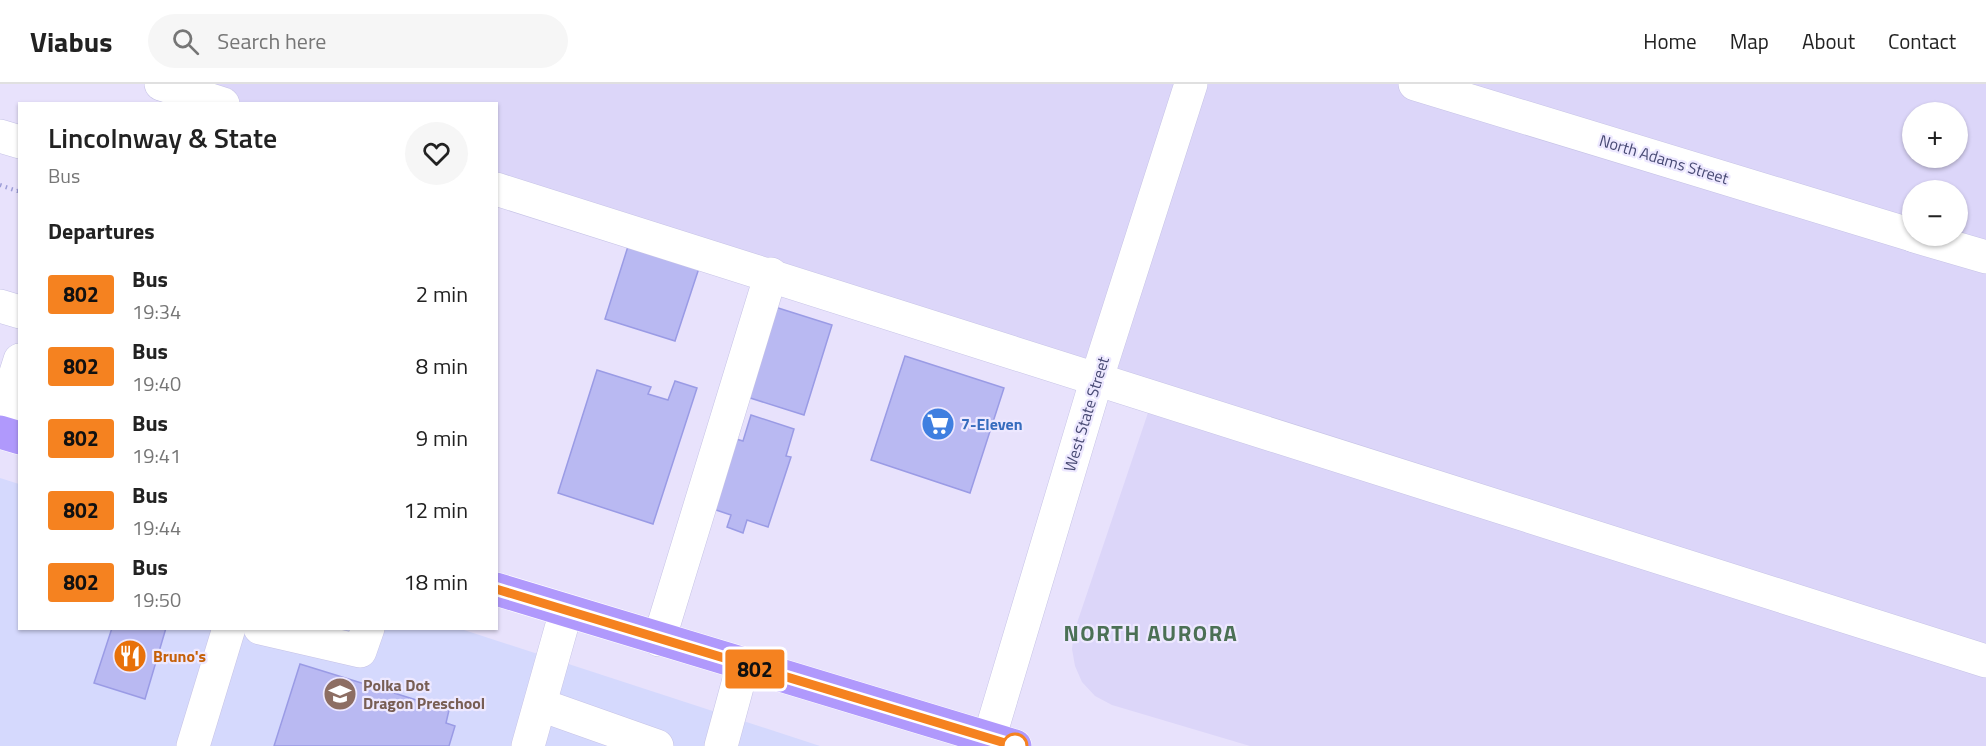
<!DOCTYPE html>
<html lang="en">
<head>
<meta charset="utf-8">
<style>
  :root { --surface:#fff; --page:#f6f6f6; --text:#222; --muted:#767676; --line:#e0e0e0 }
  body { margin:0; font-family:"Titillium Web",sans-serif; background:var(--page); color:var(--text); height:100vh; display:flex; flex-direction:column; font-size:22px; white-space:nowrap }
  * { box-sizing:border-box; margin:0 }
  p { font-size:20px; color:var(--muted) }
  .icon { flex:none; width:33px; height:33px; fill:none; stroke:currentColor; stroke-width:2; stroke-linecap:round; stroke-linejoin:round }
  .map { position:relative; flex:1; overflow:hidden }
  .sheet { position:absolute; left:18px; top:18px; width:480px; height:528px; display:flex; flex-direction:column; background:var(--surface); border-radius:0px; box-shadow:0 2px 4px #0004 }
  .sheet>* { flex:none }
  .badge { padding:0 12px; border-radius:4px; font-size:21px; line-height:39px }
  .fabs { position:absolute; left:1902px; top:18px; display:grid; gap:12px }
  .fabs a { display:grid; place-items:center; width:66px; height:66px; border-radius:50%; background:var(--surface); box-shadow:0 2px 4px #0004; font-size:30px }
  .map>.badge { position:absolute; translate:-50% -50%; box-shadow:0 0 0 3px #fff }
  h2 { padding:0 30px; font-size:22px; line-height:54px }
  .round { display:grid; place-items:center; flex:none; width:63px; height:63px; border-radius:32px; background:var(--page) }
  .overview { display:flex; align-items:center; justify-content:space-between; height:102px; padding:0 30px }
  h1 { font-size:28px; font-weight:600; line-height:45px }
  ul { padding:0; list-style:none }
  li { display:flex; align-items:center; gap:18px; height:72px; padding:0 30px }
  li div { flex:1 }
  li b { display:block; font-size:22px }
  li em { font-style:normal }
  li .badge { min-width:66px; font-weight:700; text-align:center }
  header { display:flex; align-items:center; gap:36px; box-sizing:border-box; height:84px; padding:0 30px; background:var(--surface); border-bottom:2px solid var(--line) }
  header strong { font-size:28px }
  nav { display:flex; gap:33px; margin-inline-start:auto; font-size:21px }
  .search { width:420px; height:54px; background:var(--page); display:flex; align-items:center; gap:15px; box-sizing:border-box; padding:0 21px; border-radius:33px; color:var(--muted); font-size:22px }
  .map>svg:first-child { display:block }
  .residential { fill:#dcd6f9; fill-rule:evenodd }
  .commercial { fill:#d5d9fd }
  .building { fill:#b9b9f2; stroke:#9a9be5; stroke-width:1.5 }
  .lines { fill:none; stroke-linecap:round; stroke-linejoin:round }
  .minor-casing { stroke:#c6c3e6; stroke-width:34 }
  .major-casing { stroke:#fff; stroke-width:34 }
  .path { stroke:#9d9dd7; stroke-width:4; stroke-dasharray:1.5 4.5; stroke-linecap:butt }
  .minor { stroke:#fff; stroke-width:33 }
  .major { stroke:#b099fc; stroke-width:33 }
  .line-casing { stroke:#fff; stroke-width:14 }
  .line { stroke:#f58220; stroke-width:9 }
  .stop-dot { fill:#fff; stroke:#f58220; stroke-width:3 }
  .labels { text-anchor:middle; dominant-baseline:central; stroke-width:4.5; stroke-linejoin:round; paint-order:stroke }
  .street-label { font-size:16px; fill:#484a74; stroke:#ede8ff }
  .shop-label { font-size:16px; font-weight:bold; fill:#366cbe; stroke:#ede8ff; text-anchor:start }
  .food-label { font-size:16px; font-weight:bold; fill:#c56008; stroke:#ede8ff; text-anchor:start }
  .education-label { font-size:16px; font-weight:bold; fill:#785e54; stroke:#ede8ff; text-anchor:start }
  .district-label { font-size:22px; font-weight:bold; letter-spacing:1.5px; fill:#4b7055; stroke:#ede8ff }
</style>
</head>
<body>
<header>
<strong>Viabus</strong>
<div class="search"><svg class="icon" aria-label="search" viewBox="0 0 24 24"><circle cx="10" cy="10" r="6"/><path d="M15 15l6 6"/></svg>Search here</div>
<nav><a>Home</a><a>Map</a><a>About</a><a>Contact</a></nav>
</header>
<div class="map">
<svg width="1986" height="662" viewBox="0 0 1986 662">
  <rect width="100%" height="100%" fill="#e8e2fc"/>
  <!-- residential -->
  <path class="residential" d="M150,0H1986V662H1250L1112,621L1095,612L1082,598L1075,582L1072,565L1074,548L1155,308L497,106L496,20L213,19ZM1912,28H1958V74H1912ZM1912,106H1958V152H1912Z"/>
  <!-- commercial -->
  <polygon class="commercial" points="0,394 19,400 20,544 461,545 820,662 0,662"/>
  <!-- building -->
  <g class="building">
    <polygon points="630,156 701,178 675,257 605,235"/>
    <polygon points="775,223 832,241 804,331 747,313"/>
    <polygon points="905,272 1004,304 970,409 871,376"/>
    <polygon points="597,286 651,303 648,310 668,316 675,297 697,304 653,440 558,409"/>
    <polygon points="751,331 794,345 786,372 791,373 768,443 747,436 743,449 727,443 731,431 713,425 736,355 743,357"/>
    <polygon points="112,544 166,544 145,615 94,599"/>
    <polygon points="300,580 449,626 446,639 455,642 449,662 274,662"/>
  </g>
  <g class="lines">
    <defs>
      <g id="minor">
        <polyline points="161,0 223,20"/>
        <polyline points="1415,0 1912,151"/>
        <polyline points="0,52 20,58"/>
        <polyline points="496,105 1986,577"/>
        <polyline points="1914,152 1986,173"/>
        <polyline points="0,222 20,228"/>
        <polyline points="0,339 20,276"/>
        <polyline points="260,544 360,567 368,544"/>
        <polyline points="659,556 771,190"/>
        <polyline points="541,621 657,662"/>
        <polyline points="989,655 1097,294 1191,0"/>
        <polyline points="193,662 229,544"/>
        <polyline points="528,662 566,527"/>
        <polyline points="721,662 743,581"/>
      </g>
      <g id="major">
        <polyline points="0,348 20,354"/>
        <polyline points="496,505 1015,662"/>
      </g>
    </defs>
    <!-- minor casing -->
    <use href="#minor" class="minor-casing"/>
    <!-- major casing -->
    <use href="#major" class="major-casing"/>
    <!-- path -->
    <polyline class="path" points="0,101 17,107 20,106"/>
    <!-- minor -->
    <use href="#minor" class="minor"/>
    <!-- major -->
    <use href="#major" class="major"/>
  </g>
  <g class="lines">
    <defs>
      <polyline id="line" points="496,505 1015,662"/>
    </defs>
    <!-- line casing -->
    <use href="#line" class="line-casing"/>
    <!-- line -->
    <use href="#line" class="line"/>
  </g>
  <!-- icons -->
  <defs>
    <symbol id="supermarket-disc" viewBox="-11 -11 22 22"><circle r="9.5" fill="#3f7fe0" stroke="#ede8ff"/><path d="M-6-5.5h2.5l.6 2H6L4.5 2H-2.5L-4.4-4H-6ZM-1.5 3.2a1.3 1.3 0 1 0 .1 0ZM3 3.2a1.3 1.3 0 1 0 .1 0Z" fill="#fff"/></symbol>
    <symbol id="restaurant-disc" viewBox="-11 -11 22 22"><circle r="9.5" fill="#e8710a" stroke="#ede8ff"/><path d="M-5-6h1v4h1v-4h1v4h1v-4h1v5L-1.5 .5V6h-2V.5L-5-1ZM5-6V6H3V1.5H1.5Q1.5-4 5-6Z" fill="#fff"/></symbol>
    <symbol id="school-disc" viewBox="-11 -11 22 22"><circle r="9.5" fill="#8d6e63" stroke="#ede8ff"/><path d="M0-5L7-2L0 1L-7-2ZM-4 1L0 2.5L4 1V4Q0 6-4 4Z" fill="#fff"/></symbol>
  </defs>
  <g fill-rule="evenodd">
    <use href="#supermarket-disc" x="919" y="321" width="38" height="38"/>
    <use href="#restaurant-disc" x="111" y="553" width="38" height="38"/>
    <use href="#school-disc" x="321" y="591" width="38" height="38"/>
  </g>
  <!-- markers -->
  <circle class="stop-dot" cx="1015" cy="662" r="12"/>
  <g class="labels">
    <!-- street labels -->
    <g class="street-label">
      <text transform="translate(1664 75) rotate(17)">North Adams Street</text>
      <text transform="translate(1086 330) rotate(-73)">West State Street</text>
    </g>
    <!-- shop labels -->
    <g class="shop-label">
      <text x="961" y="340">7-Eleven</text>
    </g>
    <!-- food labels -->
    <g class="food-label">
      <text x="153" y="572">Bruno's</text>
    </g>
    <!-- education labels -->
    <g class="education-label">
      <text x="363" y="601">Polka Dot<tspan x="363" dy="18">Dragon Preschool</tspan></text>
    </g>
    <!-- district labels -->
    <g class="district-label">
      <text x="1151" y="549">NORTH AURORA</text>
    </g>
  </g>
</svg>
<div class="fabs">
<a>+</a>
<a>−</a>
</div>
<b class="badge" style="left:755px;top:585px;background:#f58220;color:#111">802</b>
<section class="sheet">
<div class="overview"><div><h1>Lincolnway &amp; State</h1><p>Bus</p></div><a class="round"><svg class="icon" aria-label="heart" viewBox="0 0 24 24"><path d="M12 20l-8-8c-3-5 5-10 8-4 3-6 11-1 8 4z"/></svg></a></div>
<h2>Departures</h2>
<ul>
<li><span class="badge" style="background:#f58220;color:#111">802</span><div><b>Bus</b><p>19:34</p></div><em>2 min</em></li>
<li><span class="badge" style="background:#f58220;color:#111">802</span><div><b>Bus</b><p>19:40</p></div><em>8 min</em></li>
<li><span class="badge" style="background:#f58220;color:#111">802</span><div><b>Bus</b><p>19:41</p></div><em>9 min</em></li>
<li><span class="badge" style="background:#f58220;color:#111">802</span><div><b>Bus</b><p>19:44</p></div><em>12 min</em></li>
<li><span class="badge" style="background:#f58220;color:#111">802</span><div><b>Bus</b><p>19:50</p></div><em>18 min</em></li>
</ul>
</section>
</div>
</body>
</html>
